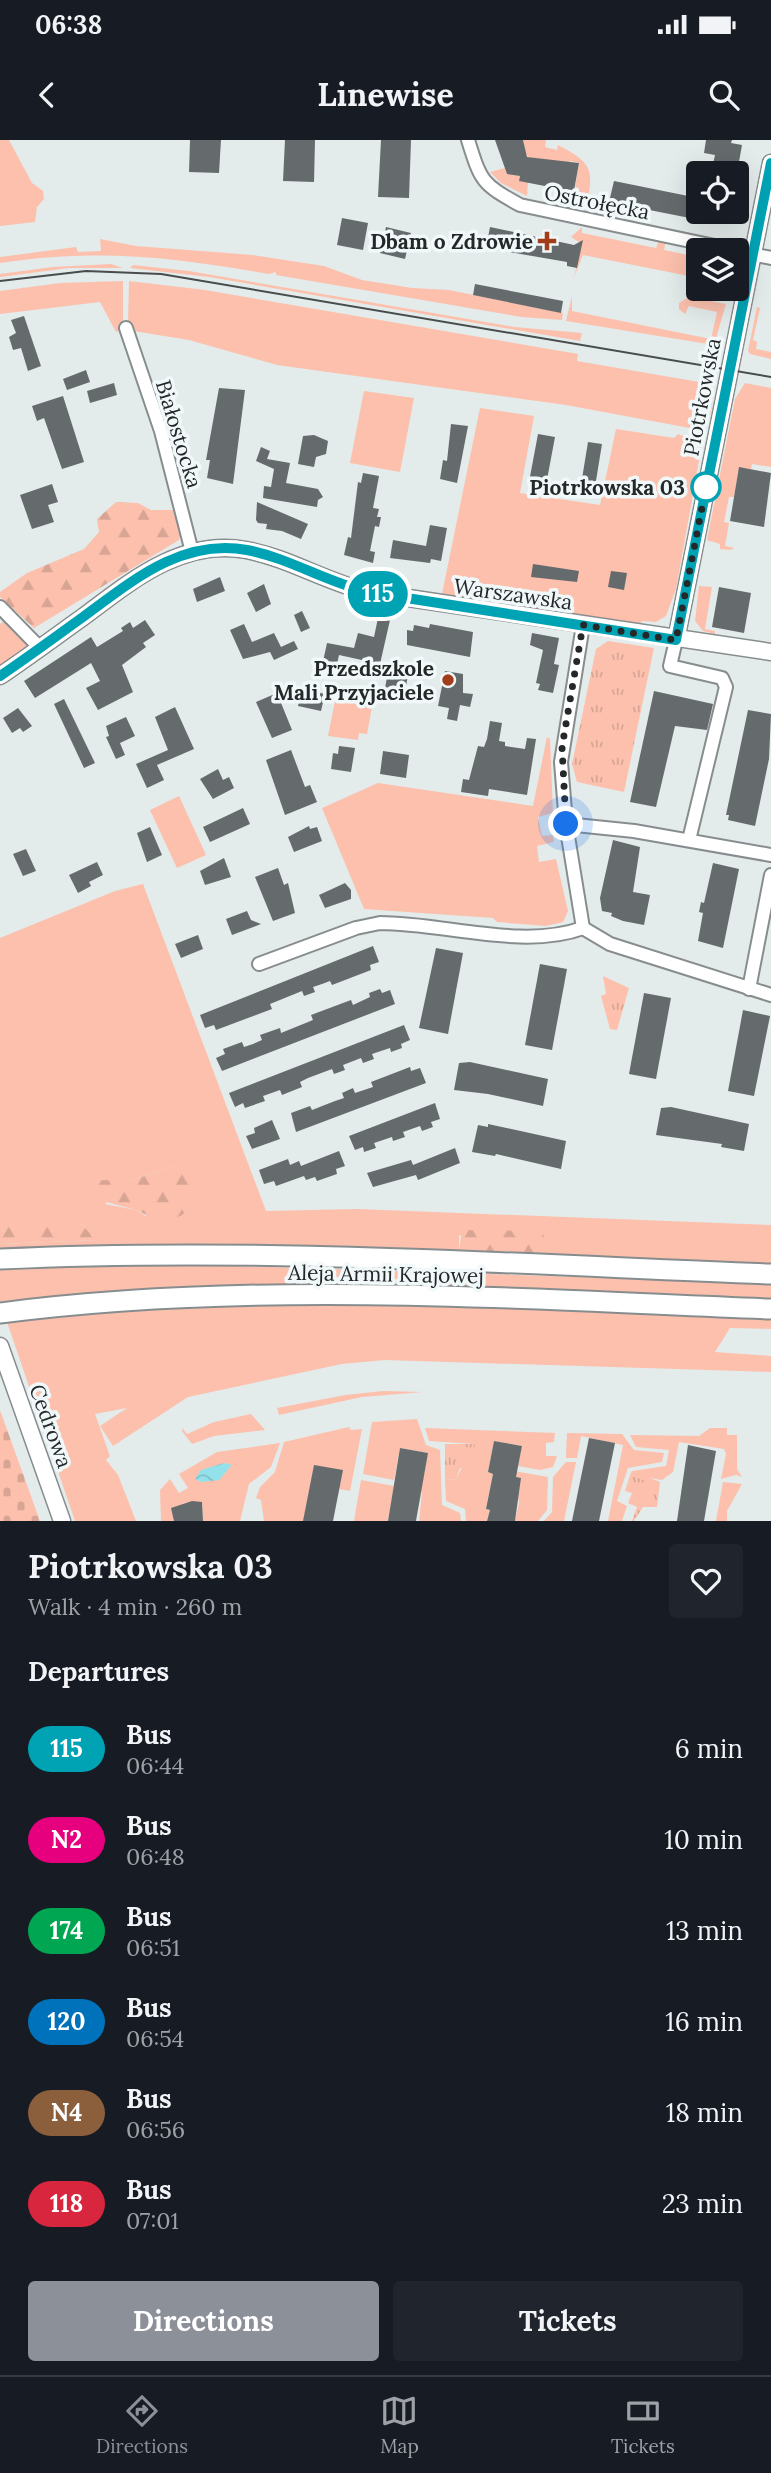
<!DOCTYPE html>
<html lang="en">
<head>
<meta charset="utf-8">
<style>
  :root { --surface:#171b24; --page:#20242c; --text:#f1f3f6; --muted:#9ea1a6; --line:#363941; --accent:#8c9099 }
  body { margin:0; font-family:Lora,serif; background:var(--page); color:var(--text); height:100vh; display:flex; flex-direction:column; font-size:26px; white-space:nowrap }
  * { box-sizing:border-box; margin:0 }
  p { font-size:23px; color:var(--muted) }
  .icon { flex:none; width:38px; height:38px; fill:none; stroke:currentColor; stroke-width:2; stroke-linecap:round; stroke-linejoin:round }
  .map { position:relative; height:1381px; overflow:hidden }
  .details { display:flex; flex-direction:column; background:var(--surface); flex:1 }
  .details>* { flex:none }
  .badge { padding:0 14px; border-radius:23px; font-size:24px; line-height:46px }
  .tools { position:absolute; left:686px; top:21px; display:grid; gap:14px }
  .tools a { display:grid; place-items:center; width:63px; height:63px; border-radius:7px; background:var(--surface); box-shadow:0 7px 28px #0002; font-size:35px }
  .you { position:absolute; width:35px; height:35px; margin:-18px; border:5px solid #fff; border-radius:50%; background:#1a73e8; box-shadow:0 0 0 10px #1a73e833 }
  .map>.badge { position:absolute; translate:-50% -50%; box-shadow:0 0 0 4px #fff }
  h2 { padding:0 28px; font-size:26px; line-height:63px }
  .round { display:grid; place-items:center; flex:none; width:74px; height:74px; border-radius:7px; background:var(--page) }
  .overview { display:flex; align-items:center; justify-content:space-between; height:119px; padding:0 28px }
  h1 { font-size:33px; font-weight:700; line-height:52px }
  .primary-button { display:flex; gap:14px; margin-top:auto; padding:14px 28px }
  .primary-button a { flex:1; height:80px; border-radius:7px; background:var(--accent); color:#fff; font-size:28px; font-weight:700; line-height:80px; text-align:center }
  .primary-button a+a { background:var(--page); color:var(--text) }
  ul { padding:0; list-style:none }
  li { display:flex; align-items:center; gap:21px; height:91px; padding:0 28px }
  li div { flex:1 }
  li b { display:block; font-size:26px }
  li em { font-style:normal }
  li .badge { min-width:77px; font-weight:700; text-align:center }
  .status { display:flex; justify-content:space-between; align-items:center; height:49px; padding:0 35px; background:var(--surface); direction:ltr }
  .status svg { height:19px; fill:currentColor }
  header { display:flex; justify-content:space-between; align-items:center; height:91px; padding:0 28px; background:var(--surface); font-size:32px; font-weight:700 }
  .tabs { display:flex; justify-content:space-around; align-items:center; height:98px; border-top:2px solid var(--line); background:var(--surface); font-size:19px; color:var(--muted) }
  .tabs a { display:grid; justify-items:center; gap:4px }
  .tabs .selected { color:var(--accent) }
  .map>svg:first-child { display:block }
  .green { fill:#fcc0ad; fill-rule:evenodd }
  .forest { fill:url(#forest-firs) }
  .cemetery { fill:url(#cemetery-stones) }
  .park { fill:url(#park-tufts) }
  .water { fill:url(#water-waves) }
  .building { fill:#656b6c }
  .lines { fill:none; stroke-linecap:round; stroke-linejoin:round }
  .minor-casing { stroke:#878d8e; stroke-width:16 }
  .tertiary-casing { stroke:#878d8e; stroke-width:19 }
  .primary-casing { stroke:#878d8e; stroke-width:23 }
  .minor { stroke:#fff; stroke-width:12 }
  .tertiary { stroke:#fff; stroke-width:16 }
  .primary { stroke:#fff; stroke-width:19 }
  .tram { stroke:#484c4c; stroke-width:2 }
  .line-casing { stroke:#fff; stroke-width:16 }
  .line { stroke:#00a3b4; stroke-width:10 }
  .walk { stroke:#252828; stroke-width:7; stroke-dasharray:0 12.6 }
  .poi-dot { fill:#a33c19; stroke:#f1f8f9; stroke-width:2.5 }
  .stop-dot { fill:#fff; stroke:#00a3b4; stroke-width:3.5 }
  .labels { text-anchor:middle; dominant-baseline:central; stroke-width:7; stroke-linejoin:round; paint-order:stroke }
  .street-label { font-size:21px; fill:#252828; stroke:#f1f8f9 }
  .poi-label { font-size:21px; font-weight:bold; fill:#252828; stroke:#f1f8f9; text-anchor:end }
  .stop-label { font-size:21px; font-weight:bold; fill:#252828; stroke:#f1f8f9; text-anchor:end }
</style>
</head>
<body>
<div class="status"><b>06:38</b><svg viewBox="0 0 49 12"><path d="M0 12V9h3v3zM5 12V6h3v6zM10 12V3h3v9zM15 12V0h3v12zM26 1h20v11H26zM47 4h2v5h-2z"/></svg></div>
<header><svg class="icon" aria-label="back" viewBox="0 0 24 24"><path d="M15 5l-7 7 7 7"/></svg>Linewise<svg class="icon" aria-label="search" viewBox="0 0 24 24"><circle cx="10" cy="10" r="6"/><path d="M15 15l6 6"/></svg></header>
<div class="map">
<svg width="771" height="1381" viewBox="0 0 771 1381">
  <defs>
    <pattern id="forest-firs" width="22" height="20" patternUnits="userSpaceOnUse" patternTransform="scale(1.75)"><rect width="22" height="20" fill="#fcc0ad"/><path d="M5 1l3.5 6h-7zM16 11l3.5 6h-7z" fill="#d8a595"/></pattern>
    <pattern id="cemetery-stones" width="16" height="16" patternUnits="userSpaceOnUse" patternTransform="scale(1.75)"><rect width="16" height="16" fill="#fcc0ad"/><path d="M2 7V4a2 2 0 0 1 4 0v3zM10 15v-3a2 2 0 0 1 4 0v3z" fill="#d8a595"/></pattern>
    <pattern id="park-tufts" width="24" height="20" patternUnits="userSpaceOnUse" patternTransform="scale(1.75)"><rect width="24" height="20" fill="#fcc0ad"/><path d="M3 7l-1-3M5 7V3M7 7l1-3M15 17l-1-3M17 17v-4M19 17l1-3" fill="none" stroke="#d8a595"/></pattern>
    <pattern id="water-waves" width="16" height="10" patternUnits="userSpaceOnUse" patternTransform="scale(1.75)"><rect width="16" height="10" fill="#93e1eb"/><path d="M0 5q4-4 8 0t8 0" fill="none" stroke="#7fc1ca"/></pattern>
  </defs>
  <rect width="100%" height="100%" fill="#e4ebeb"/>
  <!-- green -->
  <g class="green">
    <polygon points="0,0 9,0 32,43 43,51 44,59 37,67 35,82 0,86"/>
    <path d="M523,0H546L545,7L557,10L558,5C592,23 594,28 587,66L583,69L570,66L572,56H577L579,48L575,47L579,23L570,21L569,25L528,17L522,10L525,9Z"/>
    <polygon points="505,28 507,34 520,36 519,41 528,42 527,56 501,43 490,32"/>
    <polygon points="582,87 582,93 656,108 659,99 666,100 664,110 698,117 698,147 693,146 694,137 583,115 574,137 582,104 571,97"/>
    <path d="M100,99L136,106L253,115L324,126L362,140L412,148L449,150L563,173L562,180L521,177L276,135V132L269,134C173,117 98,108 0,123V117L76,107L78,112L101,111Z"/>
    <polygon points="111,124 123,128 69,128 0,137 0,134 53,127"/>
    <polygon points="133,125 189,131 515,187 582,193 580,201 209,137 130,128"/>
    <polygon points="123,141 123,189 116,192 100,162 0,174 0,151 60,143"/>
    <path d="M129,141L205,150L578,214L577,221L711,244C715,256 711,275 706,287L695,285V289L566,265L277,225L189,200L133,191L128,183Z"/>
    <polygon points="572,156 572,171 711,199 717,172 689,166 685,174 679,169 679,163 689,157 726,164 714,205 566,181"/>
    <polygon points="757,167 760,168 753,200 757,202 756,209 771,212 771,219 750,214 748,211"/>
    <polygon points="745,243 771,248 771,327 752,324 751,329 739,328 734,357 729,357 724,382 729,383 725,406 734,408 731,410 720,409 720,404 707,400 735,259"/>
    <polygon points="364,251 414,258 400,332 350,323"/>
    <polygon points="480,268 534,276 520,353 600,365 616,289 674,298 678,294 702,304 676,449 666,476 656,482 642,481 641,484 442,454"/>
    <polygon points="699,446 712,447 705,489 715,491 715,494 703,491 695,481"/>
    <polygon points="6,480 28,507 0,527 0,484"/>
    <polygon points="338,546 375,550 367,594 359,593 358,600 328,596"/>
    <polygon points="547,597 550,599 553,673 538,677 542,696 553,695 554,702 537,706 539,722 556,719 568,771 563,782 546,786 497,782 493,778 364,769 322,668 378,643 533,666"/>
    <polygon points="179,656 206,715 177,728 150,670"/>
    <path d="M143,744L266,1071L357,1069L771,1085V1124C515,1113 257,1099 0,1111V1104L96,1100L80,1083L0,1082V798L115,751ZM176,1026L146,1076L136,1070L105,1064L129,1041ZM459,1095L546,1113L459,1110Z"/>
    <polygon points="204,1125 771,1143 771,1161 0,1166 0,1128"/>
    <polygon points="336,1162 771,1177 771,1189 730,1188 715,1212 771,1216 771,1232 385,1220 342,1224 188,1257 113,1306 100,1286 127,1268 95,1274 110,1316 106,1320 118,1335 136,1381 75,1381 7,1182 132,1171"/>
    <polygon points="384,1251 423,1252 362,1257 279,1275 277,1268 345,1255"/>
    <polygon points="251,1274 265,1290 214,1296 192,1304 182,1291 182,1288 187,1294 214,1282"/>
    <polygon points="417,1279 426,1305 440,1310 442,1365 460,1373 461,1381 419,1381 422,1352 417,1351 428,1313 400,1308 394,1340 363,1334 372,1282"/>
    <polygon points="349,1287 351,1290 362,1289 350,1351 339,1349 303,1381 264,1381 261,1360 256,1358 260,1347 275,1332 284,1302"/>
    <polygon points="425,1288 555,1293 554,1302 546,1303 546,1316 557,1316 553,1327 540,1330 518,1326 522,1306 494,1301 488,1332 493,1334 486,1369 490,1370 487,1381 466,1381 465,1369 446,1361 445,1340 456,1339 474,1304 429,1301"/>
    <polygon points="710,1288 727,1288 727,1295 737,1295 737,1329 742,1337 736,1335 721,1339 726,1314 724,1309 679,1302 673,1332 662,1340 650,1338 646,1342 630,1335 632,1331 666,1326 669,1310 636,1307 630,1295 699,1296"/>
    <polygon points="567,1293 622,1294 634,1310 664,1313 662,1322 628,1328 617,1361 627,1366 622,1381 608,1381 623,1305 581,1296 577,1318 566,1318"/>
    <polygon points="280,1303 271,1327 249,1344 240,1381 203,1381 202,1362 183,1363 174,1381 161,1381 160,1350 170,1339 179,1353 188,1348 179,1334 217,1312"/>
    <polygon points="566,1322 576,1322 564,1381 544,1381 552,1372 553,1337"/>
    <polygon points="514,1331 548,1337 547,1370 538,1381 515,1381 519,1363"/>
    <polygon points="361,1340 394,1346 388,1381 354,1381"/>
    <polygon points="723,1342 742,1344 727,1371 727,1381 716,1381"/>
  </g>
  <!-- forest -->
  <g class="forest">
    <polygon points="116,362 138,363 151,370 176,370 181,390 179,400 34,488 0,457 0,452 27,433 84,409 99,392 97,379"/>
    <path d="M176,1026L194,1042C193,1071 189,1073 164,1083L136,1070L95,1059L100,1040L129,1041Z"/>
    <polygon points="24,1080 80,1083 97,1100 0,1104 0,1082"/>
    <polygon points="462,1090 540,1091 543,1092 546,1113 459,1110"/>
  </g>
  <!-- cemetery -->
  <polygon class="cemetery" points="0,1271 1,1273 40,1381 0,1381"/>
  <!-- park -->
  <g class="park">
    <polygon points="608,501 654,508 624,652 577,642 572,624 596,509"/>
    <polygon points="603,836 629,848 617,890 610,889 601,856 606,854"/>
    <polygon points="445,1304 475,1304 470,1327 460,1328 456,1339 445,1340"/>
    <polygon points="630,1335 646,1341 650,1338 660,1342 657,1367 643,1367 634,1381 632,1381 637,1367 628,1363 632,1353 625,1351"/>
  </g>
  <!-- water -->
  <polygon class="water" points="224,1323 232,1325 219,1340 201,1342 195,1339 201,1330"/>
  <!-- building -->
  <g class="building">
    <polygon points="190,0 221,0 219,33 189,32"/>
    <polygon points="285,0 315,0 314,42 283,41"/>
    <polygon points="381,0 411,0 409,58 378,57"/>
    <polygon points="495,0 523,0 527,17 579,23 573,56 556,53 555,48 519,41 520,36 507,34"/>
    <polygon points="706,0 732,0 731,3 742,5 737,33 711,33 715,15 704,13"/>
    <polygon points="614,41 698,58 698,72 718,72 715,83 609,62"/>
    <polygon points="342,78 368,83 363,110 337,105"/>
    <polygon points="386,87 411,93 405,119 380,113"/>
    <polygon points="490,87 574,105 583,100 577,128 567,126 567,122 486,108"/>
    <polygon points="475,144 563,161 561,173 473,155"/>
    <polygon points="24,176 41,226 28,231 21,208 13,210 9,197 16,193 11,180"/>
    <polygon points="86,230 90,242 67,250 63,239"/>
    <polygon points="114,243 117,255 90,263 87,251"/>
    <polygon points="219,248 245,250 233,344 207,338 210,320 206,320"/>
    <polygon points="63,256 84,322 62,329 44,278 37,281 32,266"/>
    <polygon points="451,284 468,286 457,343 440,339 443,320 447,321"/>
    <polygon points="538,294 555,297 546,345 529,342"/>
    <polygon points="314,295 328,301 326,314 316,317 314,327 298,324 303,296"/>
    <polygon points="588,302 602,304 594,353 580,351"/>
    <polygon points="261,307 270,311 267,319 290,323 286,343 318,349 323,357 318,360 317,367 263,358 264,346 271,347 274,329 256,321"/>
    <polygon points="739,327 771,333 764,387 730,381"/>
    <polygon points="363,333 379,336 373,368 379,369 377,377 381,377 379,387 375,386 370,411 375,412 373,423 344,415 348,397 351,398 358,342 361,343"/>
    <polygon points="52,344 58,362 48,365 54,382 32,389 20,355"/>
    <polygon points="257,362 308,384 301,399 282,391 266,389 267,384 258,383 256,380"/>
    <polygon points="430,385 447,388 441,421 431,419 430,423 390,418 393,400 426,406"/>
    <polygon points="533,424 579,431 577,442 531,437"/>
    <polygon points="611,431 627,433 624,450 608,447"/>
    <polygon points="220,437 225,451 197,462 193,449"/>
    <polygon points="264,444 271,464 256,472 247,453"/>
    <polygon points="719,447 751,453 744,493 712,487"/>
    <polygon points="302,471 310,488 301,492 294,475"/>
    <polygon points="378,478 390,480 380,524 339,515 336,529 322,526 327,503 354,508 358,493 374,497"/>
    <polygon points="145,480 155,495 143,503 146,507 122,525 133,552 98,570 86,548 100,541 91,523 35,558 24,541 91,497 97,507 123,491 121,488 130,482 133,488"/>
    <polygon points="244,484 252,502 274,493 281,507 294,501 298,509 274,520 270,512 243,519 230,490"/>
    <polygon points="430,484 473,492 470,517 407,505 407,490 413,491 414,485 429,488"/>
    <polygon points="532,493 559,498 554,524 559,525 553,553 538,550 540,544 536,543 543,510 530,505"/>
    <polygon points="390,520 410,524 404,557 384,554"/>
    <polygon points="445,531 463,534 463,553 473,554 470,567 460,565 457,581 447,579 449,568 438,566"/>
    <polygon points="312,551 325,554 321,571 298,566 301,552 311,554"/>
    <polygon points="654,551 713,564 707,590 675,586 656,667 630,662"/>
    <polygon points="277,553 292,590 272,598 256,562"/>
    <polygon points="64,559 95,623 84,628 54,564"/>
    <polygon points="175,567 194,609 157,625 164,640 147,648 136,624 168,610 155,577"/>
    <polygon points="18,568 32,586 23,592 20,588 12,593 3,578"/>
    <polygon points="748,570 771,574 769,619 755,686 728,680 729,675 726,675"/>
    <polygon points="126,577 135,596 120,603 125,615 116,619 106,597 109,596 106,586"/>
    <polygon points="490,581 502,583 499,601 505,602 505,606 525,609 527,598 536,599 527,655 489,649 488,656 461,652 463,639 469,640 478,606 484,607 487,599"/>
    <polygon points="339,606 355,608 351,632 331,629 333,613 338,614"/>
    <polygon points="291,610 305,647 310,645 317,662 285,675 266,620"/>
    <polygon points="383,611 409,615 406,638 380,634"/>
    <polygon points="218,629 223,640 229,637 234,648 213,659 200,639"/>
    <polygon points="243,668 250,684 210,702 203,687"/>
    <polygon points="309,686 310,689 317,687 322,701 294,712 288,697"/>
    <polygon points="150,687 162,715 147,722 137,693"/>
    <polygon points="613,700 640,707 633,752 650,755 644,785 623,781 611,776 612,773 602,771 600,758"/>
    <polygon points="26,709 36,731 23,736 13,714"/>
    <polygon points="224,718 231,737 205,745 200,731"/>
    <polygon points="97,722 103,735 89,742 91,746 78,753 69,735"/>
    <polygon points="713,723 739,729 723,808 698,801 703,773 699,772 701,762 704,763"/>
    <polygon points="278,728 284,745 288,743 295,773 273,781 255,737"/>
    <polygon points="345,743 351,750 351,759 325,768 319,755"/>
    <polygon points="247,771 251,780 261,784 232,795 226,779"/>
    <polygon points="198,795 203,809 181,818 175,804"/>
    <polygon points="373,806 379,822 370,825 371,830 332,845 330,841 322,844 313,847 315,852 304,856 302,851 270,864 272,869 216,890 214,885 205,888 200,875"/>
    <polygon points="436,808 463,813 448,894 419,888"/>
    <polygon points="540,824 567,829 552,910 525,905"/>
    <polygon points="380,849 382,853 390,850 395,864 222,931 216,918 225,914 223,909 242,902 244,907 253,904 262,900 260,895 280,888 281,893 313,880 311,875 351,860 353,865 370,857 369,853"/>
    <polygon points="644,853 671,858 656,939 629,934"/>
    <polygon points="743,870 770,876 754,956 728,951"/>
    <polygon points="404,885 410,900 401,904 402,908 391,912 390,908 372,914 374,919 363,923 361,918 343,925 345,930 334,934 332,929 308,938 300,942 302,947 282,955 280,950 263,956 265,961 245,968 243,963 235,967 229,953"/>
    <polygon points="470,922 548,939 543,966 488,954 454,950 459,923"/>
    <polygon points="410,927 411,931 420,928 426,943 296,992 291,973 310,966 312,970 335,961 344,958 342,953 353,948 355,953 373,947 371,942"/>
    <polygon points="435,963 440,979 431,982 433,987 422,991 420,986 403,992 405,997 393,1001 392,997 374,1003 376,1008 364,1012 363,1007 355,1010 349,996"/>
    <polygon points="671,967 749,984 744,1011 721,1007 722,1004 656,995 661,968"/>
    <polygon points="272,980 280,999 252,1009 246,996 255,993 254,988"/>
    <polygon points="488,984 566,1001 561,1029 496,1014 495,1016 472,1012 478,985 488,987"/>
    <polygon points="455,1008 460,1023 418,1040 416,1035 373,1047 367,1033 411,1020 413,1025"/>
    <polygon points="339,1011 345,1026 336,1029 337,1034 317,1041 315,1037 306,1040 304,1036 276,1046 274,1041 264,1044 259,1030 288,1019 290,1025 299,1021 301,1026"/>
    <polygon points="589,1298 615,1303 599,1381 572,1381"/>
    <polygon points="494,1301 522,1306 516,1337 521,1338 515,1381 487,1381 490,1370 486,1369 493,1334 488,1332"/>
    <polygon points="688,1305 716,1311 704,1381 677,1381"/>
    <polygon points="400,1308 428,1313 416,1381 388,1381"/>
    <polygon points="314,1325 343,1330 333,1381 303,1381"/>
    <polygon points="192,1361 202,1362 203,1381 174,1381 171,1368"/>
  </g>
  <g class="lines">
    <defs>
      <g id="minor">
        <path d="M468,0C481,42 482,44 520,65L771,118"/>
        <polyline points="126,188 161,291 192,412"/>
        <polyline points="0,467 40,508"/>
        <polyline points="676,500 670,526 722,538 726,547 689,700"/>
        <polyline points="566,684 634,691 771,715"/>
        <polyline points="583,788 566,684 561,622 583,485"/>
        <polyline points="583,788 610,804 771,855"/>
        <path d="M259,824L356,788L380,783C444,783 523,810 583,788"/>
        <polyline points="749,849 771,735"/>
      </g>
      <g id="tertiary">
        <polyline points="676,500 771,23"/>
        <path d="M0,536C28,517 55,497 83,477C131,441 182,398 246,410C289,418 326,442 368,452L771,512"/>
        <polyline points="0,1206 62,1381"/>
      </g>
      <g id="primary">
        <path d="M0,1119C257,1107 514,1124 771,1134"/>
        <path d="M0,1173C256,1140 515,1159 771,1169"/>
      </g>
    </defs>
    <!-- minor casing -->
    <use href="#minor" class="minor-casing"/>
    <!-- tertiary casing -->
    <use href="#tertiary" class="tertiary-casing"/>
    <!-- primary casing -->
    <use href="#primary" class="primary-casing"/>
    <!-- minor -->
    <use href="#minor" class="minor"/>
    <!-- tertiary -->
    <use href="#tertiary" class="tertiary"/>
    <!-- primary -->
    <use href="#primary" class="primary"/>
    <!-- tram -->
    <polyline class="tram" points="0,141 86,131 161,134 771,237"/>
  </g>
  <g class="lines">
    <defs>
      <path id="line" d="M0,536C28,517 55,497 83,477C132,441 182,398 247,410C289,418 326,442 368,452L676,500L771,23"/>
    </defs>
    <!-- line casing -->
    <use href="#line" class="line-casing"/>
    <!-- line -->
    <use href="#line" class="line"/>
    <!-- walk -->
    <polyline class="walk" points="566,684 562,607 583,485 676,500 708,337 706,347"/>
  </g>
  <!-- markers -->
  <g class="poi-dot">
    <path d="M543.5 90.5h7v7h7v7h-7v7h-7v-7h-7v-7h7z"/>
    <circle cx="448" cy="540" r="7"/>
  </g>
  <circle class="stop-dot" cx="706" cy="347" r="14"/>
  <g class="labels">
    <!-- street labels -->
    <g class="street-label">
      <text transform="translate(597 62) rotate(11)">Ostrołęcka</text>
      <text transform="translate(702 257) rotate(-79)">Piotrkowska</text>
      <text transform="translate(179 294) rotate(73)">Białostocka</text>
      <text transform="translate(513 454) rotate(8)">Warszawska</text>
      <text transform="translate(386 1134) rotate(1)">Aleja Armii Krajowej</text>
      <text transform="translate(51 1286) rotate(70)">Cedrowa</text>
    </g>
    <!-- poi labels -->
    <g class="poi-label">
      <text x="533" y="101">Dbam o Zdrowie</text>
      <text x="434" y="528">Przedszkole<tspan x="434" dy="24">Mali Przyjaciele</tspan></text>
    </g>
    <!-- stop labels -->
    <g class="stop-label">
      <text x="685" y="347">Piotrkowska 03</text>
    </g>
  </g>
</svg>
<div class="tools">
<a><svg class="icon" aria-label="locate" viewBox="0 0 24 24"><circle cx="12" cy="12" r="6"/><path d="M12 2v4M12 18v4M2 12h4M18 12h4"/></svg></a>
<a><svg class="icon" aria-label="layers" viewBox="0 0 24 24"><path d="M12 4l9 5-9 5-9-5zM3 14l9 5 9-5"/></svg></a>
</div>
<div class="you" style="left:566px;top:684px"></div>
<b class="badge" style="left:378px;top:454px;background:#00a3b4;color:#fff">115</b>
</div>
<section class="details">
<div class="overview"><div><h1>Piotrkowska 03</h1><p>Walk · 4 min · 260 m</p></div><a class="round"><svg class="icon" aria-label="heart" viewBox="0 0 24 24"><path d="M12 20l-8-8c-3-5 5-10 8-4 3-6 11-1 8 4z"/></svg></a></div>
<h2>Departures</h2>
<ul>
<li><span class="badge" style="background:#00a3b4;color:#fff">115</span><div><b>Bus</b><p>06:44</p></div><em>6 min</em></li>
<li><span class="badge" style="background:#e6007e;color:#fff">N2</span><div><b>Bus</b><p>06:48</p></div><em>10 min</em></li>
<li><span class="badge" style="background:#00a651;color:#fff">174</span><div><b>Bus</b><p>06:51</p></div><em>13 min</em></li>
<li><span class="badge" style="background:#0072bc;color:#fff">120</span><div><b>Bus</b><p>06:54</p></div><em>16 min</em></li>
<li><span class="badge" style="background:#8b5e3c;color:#fff">N4</span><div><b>Bus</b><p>06:56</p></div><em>18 min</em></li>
<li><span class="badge" style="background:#d7263d;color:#fff">118</span><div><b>Bus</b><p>07:01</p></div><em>23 min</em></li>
</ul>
<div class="primary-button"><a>Directions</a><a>Tickets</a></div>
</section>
<nav class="tabs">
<a class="selected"><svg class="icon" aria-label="directions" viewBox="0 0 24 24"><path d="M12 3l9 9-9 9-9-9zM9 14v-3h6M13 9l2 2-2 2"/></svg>Directions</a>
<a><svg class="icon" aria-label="map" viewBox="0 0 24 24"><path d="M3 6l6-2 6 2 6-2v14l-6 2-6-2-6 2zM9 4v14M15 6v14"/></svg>Map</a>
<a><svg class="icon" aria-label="tickets" viewBox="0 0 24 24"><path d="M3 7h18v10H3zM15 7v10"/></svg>Tickets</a>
</nav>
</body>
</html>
